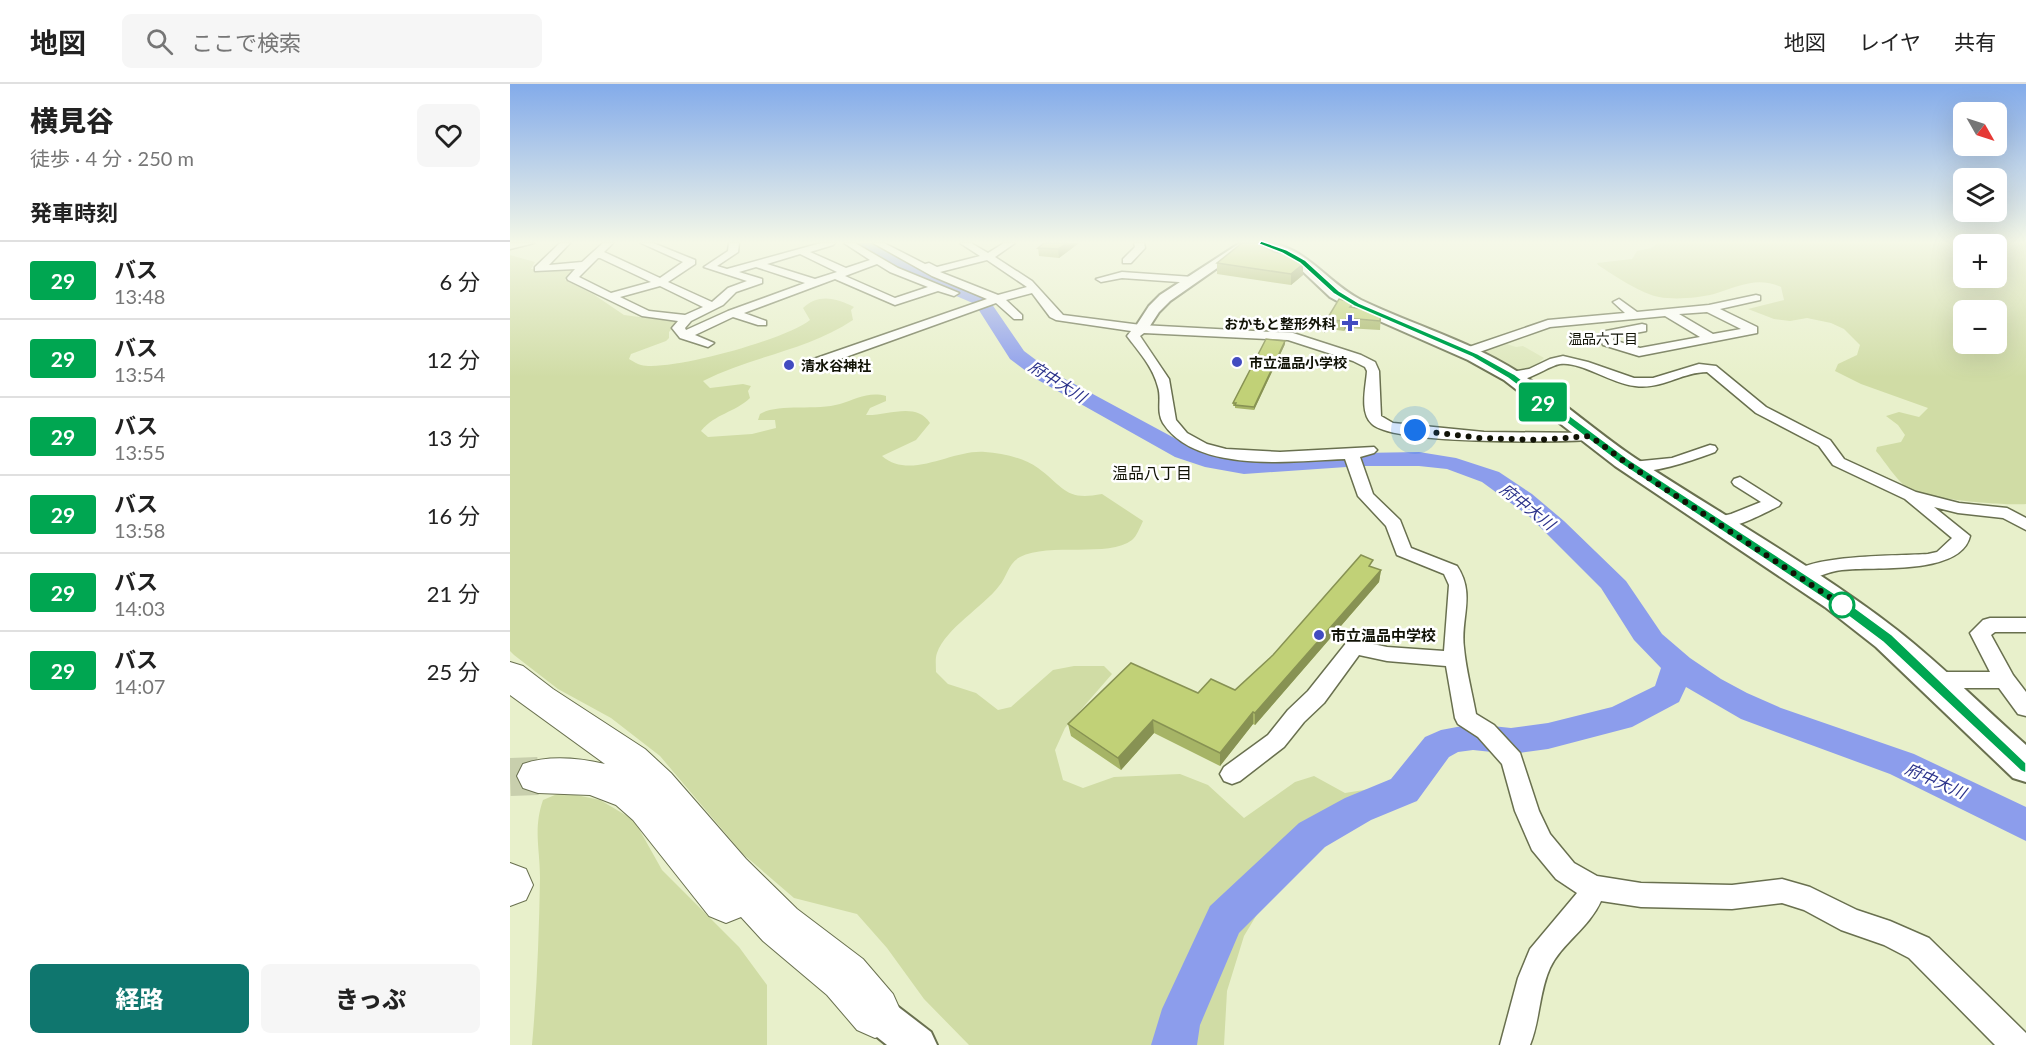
<!DOCTYPE html>
<html lang="ja">
<head>
<meta charset="utf-8">
<style>
  :root { --surface:#fff; --page:#f6f6f6; --text:#222; --muted:#767676; --line:#e0e0e0; --accent:#0f766e }
  body { margin:0; font-family:Lato,"Noto Sans JP",sans-serif; background:var(--page); color:var(--text); height:100vh; display:flex; flex-direction:column; font-size:22px; white-space:nowrap }
  * { box-sizing:border-box; margin:0 }
  p { font-size:20px; color:var(--muted) }
  .icon { flex:none; width:33px; height:33px; fill:none; stroke:currentColor; stroke-width:2; stroke-linecap:round; stroke-linejoin:round }
  .map { position:relative; flex:1; overflow:hidden }
  .drawer { display:flex; flex-direction:column; background:var(--surface); width:510px }
  .drawer>* { flex:none }
  .badge { padding:0 12px; border-radius:4px; font-size:21px; line-height:39px }
  .needle { width:39px; rotate:129deg }
  .tools { position:absolute; left:1443px; top:18px; display:grid; gap:12px }
  .tools a { display:grid; place-items:center; width:54px; height:54px; border-radius:9px; background:var(--surface); box-shadow:0 6px 24px #0002; font-size:30px }
  .you { position:absolute; width:30px; height:30px; margin:-15px; border:4px solid #fff; border-radius:50%; background:#1a73e8; box-shadow:0 0 0 9px #1a73e833 }
  .map>.badge { position:absolute; translate:-50% -50%; box-shadow:0 0 0 3px #fff }
  h2 { padding:0 30px; font-size:22px; line-height:54px }
  .round { display:grid; place-items:center; flex:none; width:63px; height:63px; border-radius:9px; background:var(--page) }
  .head { display:flex; align-items:center; justify-content:space-between; height:102px; padding:0 30px }
  h1 { font-size:28px; font-weight:800; line-height:45px }
  .primary-button { display:flex; gap:12px; margin-top:auto; padding:12px 30px }
  .primary-button a { flex:1; height:69px; border-radius:9px; background:var(--accent); color:#fff; font-size:24px; font-weight:800; line-height:69px; text-align:center }
  .primary-button a+a { background:var(--page); color:var(--text) }
  ul { padding:0; list-style:none }
  li { display:flex; align-items:center; gap:18px; height:78px; padding:0 30px; border-top:2px solid var(--line) }
  li div { flex:1 }
  li b { display:block; font-size:22px }
  li em { font-style:normal }
  li .badge { min-width:66px; font-weight:700; text-align:center }
  header { display:flex; align-items:center; gap:36px; box-sizing:border-box; height:84px; padding:0 30px; background:var(--surface); border-bottom:2px solid var(--line) }
  header strong { font-size:28px }
  nav { display:flex; gap:33px; margin-inline-start:auto; font-size:21px }
  .search { width:420px; height:54px; background:var(--page); display:flex; align-items:center; gap:15px; box-sizing:border-box; padding:0 21px; border-radius:9px; color:var(--muted); font-size:22px }
  main { display:flex; flex:1; min-height:0 }
  .map>svg:first-child { display:block }
  .built { fill:#dde7bb }
  .green { fill:#d0dca5; fill-rule:evenodd }
  .lines { fill:none; stroke-linecap:round; stroke-linejoin:round }
  .river { fill:#8c9dec; fill-rule:evenodd }
  .motorway-tunnel { stroke:#c8cfad; stroke-width:38; stroke-dasharray:38 19; stroke-linecap:butt }
  .minor-casing { stroke:#69704f; stroke-width:3 }
  .tertiary-casing { stroke:#69704f; stroke-width:4 }
  .primary-casing { stroke:#69704f; stroke-width:4 }
  .motorway-casing { stroke:#69704f; stroke-width:2 }
  .minor { fill:#fff; fill-rule:evenodd }
  .tertiary { fill:#fff; fill-rule:evenodd }
  .primary { fill:#fff; fill-rule:evenodd }
  .motorway { fill:#fff; fill-rule:evenodd }
  .wall { fill:#a6b466 }
  .shaded-wall { fill:#879253 }
  .building { fill:#c1d177; stroke:#879253; stroke-width:1.5 }
  .line { fill:#00a651; stroke:#fff; stroke-width:1.5 }
  .walk { stroke:#111306; stroke-width:6; stroke-dasharray:0 10.8 }
  .poi-dot { fill:#424cc0; stroke:#fff; stroke-width:2 }
  .stop-dot { fill:#fff; stroke:#00a651; stroke-width:3 }
  .labels { text-anchor:middle; dominant-baseline:central; stroke-width:5; stroke-linejoin:round; paint-order:stroke }
  .far-poi-label { font-size:14px; font-weight:bold; fill:#111306; stroke:#fff; text-anchor:start }
  .far-neighbourhood-label { font-size:14px; fill:#111306; stroke:#fff }
  .poi-label { font-size:15px; font-weight:bold; fill:#111306; stroke:#fff; text-anchor:start }
  .water-label { font-size:16px; font-style:italic; fill:#2a318a; stroke:#fff }
  .neighbourhood-label { font-size:16px; fill:#111306; stroke:#fff }
</style>
</head>
<body>
<header>
<strong>地図</strong>
<div class="search"><svg class="icon" aria-label="search" viewBox="0 0 24 24"><circle cx="10" cy="10" r="6"/><path d="M15 15l6 6"/></svg>ここで検索</div>
<nav><a>地図</a><a>レイヤ</a><a>共有</a></nav>
</header>
<main>
<section class="drawer">
<div class="head"><div><h1>横見谷</h1><p>徒歩 · 4 分 · 250 m</p></div><a class="round"><svg class="icon" aria-label="heart" viewBox="0 0 24 24"><path d="M12 20l-8-8c-3-5 5-10 8-4 3-6 11-1 8 4z"/></svg></a></div>
<h2>発車時刻</h2>
<ul>
<li><span class="badge" style="background:#00a651;color:#fff">29</span><div><b>バス</b><p>13:48</p></div><em>6 分</em></li>
<li><span class="badge" style="background:#00a651;color:#fff">29</span><div><b>バス</b><p>13:54</p></div><em>12 分</em></li>
<li><span class="badge" style="background:#00a651;color:#fff">29</span><div><b>バス</b><p>13:55</p></div><em>13 分</em></li>
<li><span class="badge" style="background:#00a651;color:#fff">29</span><div><b>バス</b><p>13:58</p></div><em>16 分</em></li>
<li><span class="badge" style="background:#00a651;color:#fff">29</span><div><b>バス</b><p>14:03</p></div><em>21 分</em></li>
<li><span class="badge" style="background:#00a651;color:#fff">29</span><div><b>バス</b><p>14:07</p></div><em>25 分</em></li>
</ul>
<div class="primary-button"><a>経路</a><a>きっぷ</a></div>
</section>
<div class="map">
<svg width="1516" height="961" viewBox="0 0 1516 961">
  <rect width="100%" height="100%" fill="#e8f0cb"/>
  <!-- built -->
  <polygon class="built" points="985,260 990,262 997,260 1006,263 1013,262 1034,274 1022,284 1005,288 967,266"/>
  <!-- green -->
  <g class="green">
    <path d="M1148,159H1516V420C1496,422 1410,415 1396,403C1385,394 1376,379 1366,367L1367,363L1391,358L1395,351L1388,341L1376,332L1389,328L1409,333L1418,324L1351,300L1325,287L1328,280L1347,271L1350,261L1334,245L1321,239L1297,234L1280,237L1264,235L1238,225L1274,216L1271,203C1246,192 1228,203 1204,210C1188,214 1165,216 1149,213C1132,210 1103,191 1088,181L1087,179L1122,175L1127,167L1141,164ZM1454,160H1486V194H1454ZM1454,226H1486V260H1454Z"/>
    <path d="M0,171L25,178L21,185H65L55,196L83,210L114,231L168,238L159,248V254L156,257L121,270L119,275C123,277 127,280 131,281C160,288 277,255 300,236L293,224C308,209 327,214 344,223L341,226L343,236C296,267 242,272 193,297L200,304L233,300L241,302L238,307L240,314C224,329 206,329 191,347L198,353L242,350L266,344L265,336H248L250,330C268,319 306,327 330,320C346,315 359,307 376,312V317L360,324L356,331C377,332 406,317 420,339L406,356L372,372C401,397 442,365 475,368C492,369 514,374 528,384C555,404 555,417 592,410L633,437C630,443 627,452 622,456C599,474 539,458 510,473C498,479 497,493 489,502C473,523 436,544 427,569C425,574 426,582 426,588L438,600L466,609L488,626L501,623L543,586L564,582H594L602,590L555,644L545,666L553,696L573,704L604,693L670,690L698,701L734,734L785,698L804,692L835,709L860,705L868,715L846,738L807,756L758,812L734,852L717,907L714,961H459L414,915L377,864L347,830L284,814L233,770L150,672L101,634L48,605L4,571L0,567Z"/>
    <path d="M52,708L90,716L124,736L152,786L229,863L257,901V961H22C27,905 29,850 30,794C30,765 23,745 33,716Z"/>
  </g>
  <g class="lines">
    <!-- river -->
    <polygon class="river" points="347,159 364,159 416,188 477,213 514,267 542,288 681,363 710,372 734,376 851,369 909,368 946,374 989,388 1022,410 1054,437 1116,497 1152,550 1180,574 1211,595 1237,609 1271,624 1404,670 1516,723 1516,757 1380,690 1231,635 1176,603 1169,618 1122,643 1038,665 1001,670 963,666 948,668 939,673 907,717 861,736 815,763 729,849 690,941 687,961 641,961 652,925 700,822 789,739 835,714 881,695 915,653 931,646 963,640 1001,644 1038,639 1102,623 1145,602 1151,584 1124,556 1091,504 1020,433 972,398 937,385 909,382 851,382 734,390 695,383 665,373 528,296 500,275 465,220 404,194"/>
    <!-- motorway-tunnel -->
    <polyline class="motorway-tunnel" points="0,693 28,692"/>
    <defs>
      <g id="minor">
        <polygon points="0,159 24,159 0,165"/>
        <path d="M50,159H60L39,181L72,178L93,159H103L94,168L150,194L173,178L131,159H143L185,176V180L158,198L202,218L218,204L237,197L194,183L218,167L219,159H229L228,168L207,182L217,185L311,159H325L323,161L300,168L336,184L360,176L334,159H345L388,184L449,209L444,212L428,207L385,221L325,195L234,229L256,237V241H248L223,233L185,251L204,259L198,263L170,254L162,244L168,237L132,232L58,196L57,194L65,185L25,187V183ZM290,170L327,188L305,195L257,180ZM88,174H90L141,198L101,209L69,193ZM367,180L380,188L418,203L385,214L335,192ZM246,183L295,199L218,227L176,246L175,244L181,237L213,221L226,208L252,199V195L229,188ZM150,202L193,223L175,231L139,227L110,213Z"/>
        <path d="M363,159H374L415,180L419,179L427,183L470,172L450,159H461L478,169L494,159H505L485,173L522,197L553,231L631,241L783,249L851,271L865,278L869,287L871,332L883,339L974,348L1085,349L1087,352L1080,356C1045,358 884,361 862,340C849,328 856,303 857,287L855,283L843,277L778,256L634,249L630,252L659,295L666,336L677,349L697,360L716,365L770,368L864,363L867,366L864,369L850,373L863,410L890,436L901,464L947,482C966,510 950,535 954,564C956,586 962,608 966,630L984,641L1010,669L1029,727L1040,750L1064,779L1087,792L1131,799L1222,801L1272,795L1300,803L1347,826L1380,837L1419,854L1516,949V961H1485L1399,874L1374,861L1331,846L1294,826L1272,819L1222,825L1131,823L1091,817C1079,844 1052,859 1040,884C1029,908 1030,937 1020,961H990L1008,894L1020,865L1067,809L1046,795L1022,766L1005,727L992,680L968,653L948,640L945,634L936,582L877,577L849,571L814,619L794,638L774,663L730,697L722,700L714,697L710,690L714,683L758,651L778,626L798,607L837,558L844,556L877,563L934,567L939,501L934,490L887,471L876,442L848,412L835,375C783,377 686,390 653,339C646,327 652,315 648,303C643,283 629,268 617,252L621,247L546,236L540,233L522,209L496,216L512,231V235H504L486,219L305,284H295L294,281L295,278L477,215L422,192ZM477,176L517,203L488,211L430,188Z"/>
        <polygon points="624,159 634,159 635,164 621,179 613,179 613,175 625,163"/>
        <polygon points="612,188 683,193 688,196 683,199 612,194 591,198 586,195"/>
        <path d="M1246,211L1250,212V216L1210,225L1247,243V249L1129,272L1093,261L1090,253L1096,247L1132,240L1136,241V247L1104,253L1103,256L1130,264L1190,253L1155,232L1040,243L961,271H953L951,268L953,265L1038,236L1115,229L1103,218L1109,215L1127,228L1199,221ZM1197,228L1231,245L1203,250L1169,230Z"/>
        <path d="M1053,272L1078,278L1124,294H1143L1189,280L1206,282L1256,323L1320,356L1334,375L1406,408L1449,419L1497,424L1516,434V446L1493,434L1448,429L1424,423L1460,452C1451,492 1363,482 1332,486C1317,487 1296,500 1283,496L1280,492C1294,470 1391,472 1418,470L1427,468L1442,454L1395,415L1323,381L1309,362L1246,329L1197,288C1172,288 1151,306 1125,302C1102,300 1071,277 1050,280C1036,282 1009,306 994,292L996,289L1019,285L1040,275Z"/>
        <path d="M1200,361L1205,362L1207,365L1205,368C1189,374 1127,397 1114,383L1122,378L1162,374Z"/>
        <path d="M1230,393L1271,419L1269,422C1250,431 1221,448 1200,443L1198,439L1200,435L1221,430L1251,418L1224,401L1222,398L1224,395Z"/>
        <polygon points="1480,534 1516,534 1516,548 1485,548 1481,551 1503,591 1516,608 1516,632 1508,630 1489,604 1423,604 1416,601 1412,596 1416,591 1423,588 1480,588 1460,549 1473,536"/>
      </g>
      <g id="tertiary">
        <polygon points="730,159 743,159 660,217 649,228 636,248 626,248 624,245 639,222 650,211"/>
        <polygon points="365,909 378,915 421,948 427,961 377,961 352,941 346,928 352,915"/>
      </g>
      <path id="primary" d="M743,159C792,154 812,196 851,216C903,241 960,257 1008,288C1049,314 1085,347 1125,374C1212,431 1304,482 1387,546C1432,581 1473,623 1516,661V698L1503,694L1366,563L1315,523L1105,382L994,296L958,276L840,224L820,213L786,181L768,170L746,162Z"/>
      <g id="motorway">
        <path d="M0,578L13,582L43,605L135,665L161,689L236,775L287,825L353,875L383,910L391,928L383,946L365,954L347,946L317,911L253,857L231,833L216,839L199,832L123,736L106,721L80,711L28,709L13,704L7,692L13,680C39,671 69,674 95,680L0,611Z"/>
        <polygon points="0,779 16,785 23,801 16,816 0,822"/>
      </g>
    </defs>
    <!-- minor casing -->
    <use href="#minor" class="minor-casing"/>
    <!-- tertiary casing -->
    <use href="#tertiary" class="tertiary-casing"/>
    <!-- primary casing -->
    <use href="#primary" class="primary-casing"/>
    <!-- motorway casing -->
    <use href="#motorway" class="motorway-casing"/>
    <!-- minor -->
    <use href="#minor" class="minor"/>
    <!-- tertiary -->
    <use href="#tertiary" class="tertiary"/>
    <!-- primary -->
    <use href="#primary" class="primary"/>
    <!-- motorway -->
    <use href="#motorway" class="motorway"/>
  </g>
  <!-- wall -->
  <g class="wall">
    <polygon points="534,159 569,159 549,174 529,172 528,164"/>
    <polygon points="764,168 793,180 793,191 781,201 707,190 707,179"/>
    <polygon points="843,224 871,230 870,246 836,244 834,247 820,245 814,249 814,240"/>
    <polygon points="775,260 744,326 725,324 725,322 723,322 723,319"/>
    <polygon points="862,483 871,486 869,498 745,641 743,640 710,682 644,649 611,686 561,652 558,640 688,609 725,606"/>
  </g>
  <!-- shaded-wall -->
  <g class="shaded-wall">
    <polygon points="557,159 569,159 549,174 548,165"/>
    <polygon points="793,180 793,191 781,201 781,190"/>
    <polygon points="837,234 836,244 834,247 834,237"/>
    <polygon points="820,236 820,245 814,249 814,240"/>
    <polygon points="775,257 775,260 744,326 744,323"/>
    <polygon points="871,486 869,498 745,641 745,629"/>
    <polygon points="743,628 743,640 710,682 710,669"/>
    <polygon points="643,636 644,649 611,686 608,674"/>
  </g>
  <!-- building -->
  <g class="building">
    <polygon points="534,159 557,159 548,165 528,164"/>
    <polygon points="732,159 748,159 764,168 783,171 793,180 781,190 707,179"/>
    <polygon points="829,215 844,219 840,223 860,226 871,230 870,237 837,234 834,237 820,236 814,240"/>
    <polygon points="756,255 775,257 744,323 725,321 726,319 723,319"/>
    <polygon points="851,471 863,476 859,482 871,486 745,629 743,628 710,669 643,636 608,674 558,640 621,579 688,609 701,595 725,606 763,571"/>
  </g>
  <!-- sky -->
  <linearGradient id="sky" x2="0" y2="1"><stop stop-color="#83abea"/><stop offset="0.54" stop-color="#f5f8e8"/><stop offset="1" stop-color="#f5f8e8" stop-opacity="0"/></linearGradient>
  <rect width="1516" height="293" fill="url(#sky)"/>
  <!-- line -->
  <polygon class="line" points="751,157 777,166 795,176 829,207 849,219 968,270 1004,290 1118,375 1330,513 1382,551 1516,679 1516,689 1511,687 1373,558 1321,519 1111,380 998,294 962,273 844,222 824,210 790,179 772,169 749,160"/>
  <g class="lines">
    <!-- walk -->
    <polyline class="walk" points="905,346 970,354 1029,356 1080,352 1122,383 1332,521"/>
  </g>
  <!-- markers -->
  <g class="poi-dot">
    <path d="M837 230h6v6h6v6h-6v6h-6v-6h-6v-6h6z"/>
    <circle cx="727" cy="278" r="6"/>
    <circle cx="279" cy="281" r="6"/>
    <circle cx="809" cy="551" r="6"/>
  </g>
  <circle class="stop-dot" cx="1332" cy="521" r="12"/>
  <g class="labels">
    <!-- far-poi labels -->
    <g class="far-poi-label">
      <text x="826" y="239" text-anchor="end">おかもと整形外科</text>
      <text x="739" y="278">市立温品小学校</text>
      <text x="291" y="281">清水谷神社</text>
    </g>
    <!-- far-neighbourhood labels -->
    <g class="far-neighbourhood-label">
      <text x="1093" y="254">温品六丁目</text>
    </g>
    <!-- poi labels -->
    <g class="poi-label">
      <text x="821" y="551">市立温品中学校</text>
    </g>
    <!-- water labels -->
    <g class="water-label">
      <text transform="translate(548 297) rotate(32)">府中大川</text>
      <text transform="translate(1018 422) rotate(38)">府中大川</text>
      <text transform="translate(1426 696) rotate(24)">府中大川</text>
    </g>
    <!-- neighbourhood labels -->
    <g class="neighbourhood-label">
      <text x="642" y="388">温品八丁目</text>
    </g>
  </g>
</svg>
<div class="tools">
<a><svg class="needle" viewBox="-14 -14 28 28"><path d="M0-13l5 13h-10z" fill="#e53935"/><path d="M0 13l5-13h-10z" fill="#767676"/></svg></a>
<a><svg class="icon" aria-label="layers" viewBox="0 0 24 24"><path d="M12 4l9 5-9 5-9-5zM3 14l9 5 9-5"/></svg></a>
<a>+</a>
<a>−</a>
</div>
<div class="you" style="left:905px;top:346px"></div>
<b class="badge" style="left:1033px;top:318px;background:#00a651;color:#fff">29</b>
</div>
</main>
</body>
</html>
